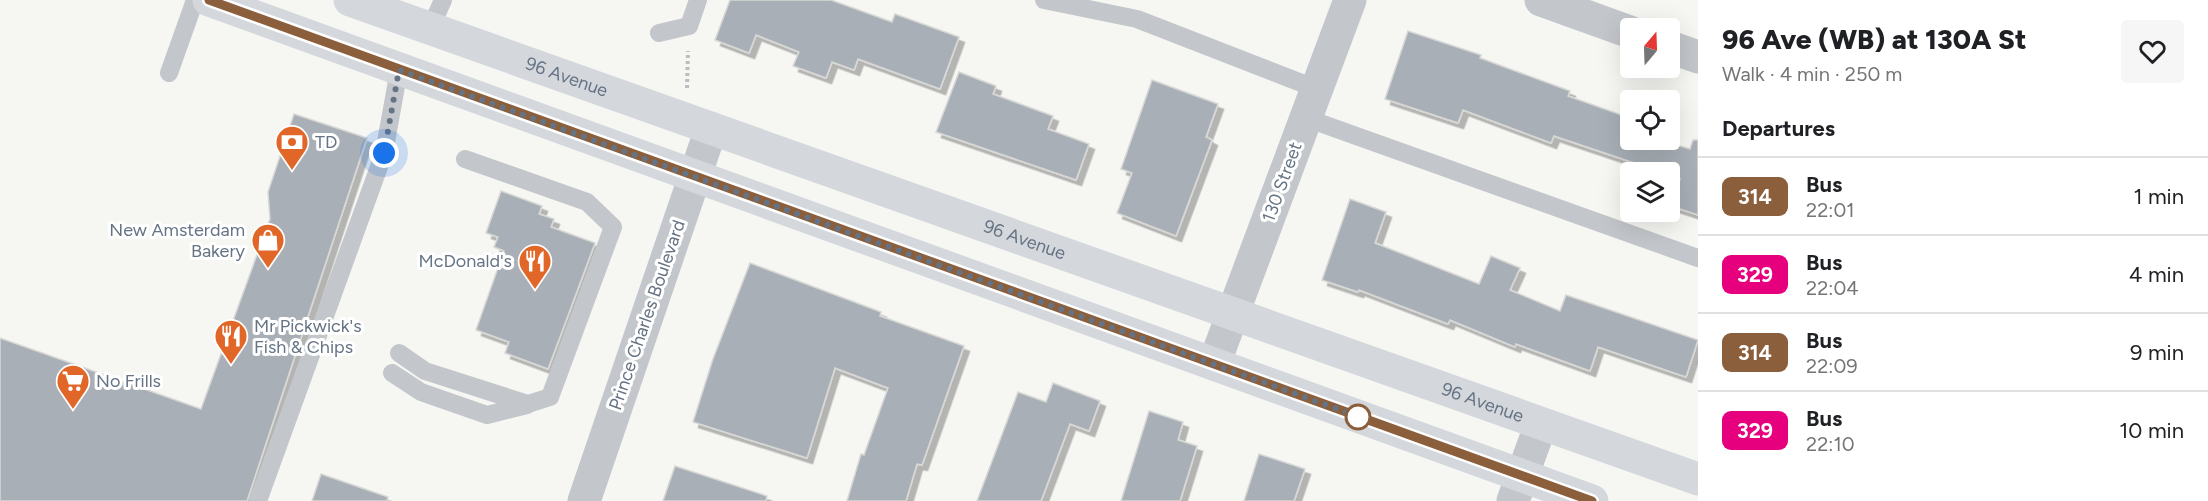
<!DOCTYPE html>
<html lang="en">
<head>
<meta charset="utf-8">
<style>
  :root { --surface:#fff; --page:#f6f6f6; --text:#202124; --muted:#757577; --line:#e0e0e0 }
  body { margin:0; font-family:Figtree,sans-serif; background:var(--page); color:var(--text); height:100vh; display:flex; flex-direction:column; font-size:22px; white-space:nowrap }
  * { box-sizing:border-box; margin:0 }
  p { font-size:20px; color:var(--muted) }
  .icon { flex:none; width:33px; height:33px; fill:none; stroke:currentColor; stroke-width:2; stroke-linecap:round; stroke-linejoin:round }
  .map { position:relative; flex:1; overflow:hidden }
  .sheet { display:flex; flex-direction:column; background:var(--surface); width:510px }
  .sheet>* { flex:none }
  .badge { padding:0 12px; border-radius:9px; font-size:21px; line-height:39px }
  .needle { width:39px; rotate:19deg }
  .controls { position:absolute; left:1620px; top:18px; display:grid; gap:12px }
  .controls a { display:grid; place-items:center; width:60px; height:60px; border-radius:6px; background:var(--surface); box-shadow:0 6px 24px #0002; font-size:30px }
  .you { position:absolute; width:30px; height:30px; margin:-15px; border:4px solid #fff; border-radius:50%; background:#1a73e8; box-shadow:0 0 0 9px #1a73e833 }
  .map>.badge { position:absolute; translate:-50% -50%; box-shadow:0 0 0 3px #fff }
  h2 { padding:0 24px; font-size:22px; line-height:54px }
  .round { display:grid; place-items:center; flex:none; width:63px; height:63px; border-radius:6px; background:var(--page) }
  .summary { display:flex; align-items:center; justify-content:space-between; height:102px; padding:0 24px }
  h1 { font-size:28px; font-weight:800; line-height:45px }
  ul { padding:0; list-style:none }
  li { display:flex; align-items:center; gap:18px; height:78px; padding:0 24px; border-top:2px solid var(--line) }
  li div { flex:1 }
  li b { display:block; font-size:22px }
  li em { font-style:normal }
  li .badge { min-width:66px; font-weight:700; text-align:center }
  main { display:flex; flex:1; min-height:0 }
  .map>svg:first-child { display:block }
  .building { fill:#a8afb6; stroke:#d7d8d5; stroke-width:1.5; filter:url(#shadow) }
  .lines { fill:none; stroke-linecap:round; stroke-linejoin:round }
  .path { stroke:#bbbdc0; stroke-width:4; stroke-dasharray:3 3; stroke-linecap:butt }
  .service { stroke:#c3c6ca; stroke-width:18 }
  .minor { stroke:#c3c6ca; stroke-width:33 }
  .tertiary { stroke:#c3c6ca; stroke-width:33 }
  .secondary { stroke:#d4d8dc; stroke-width:33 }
  .line-casing { stroke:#fff; stroke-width:14 }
  .line { stroke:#8b5e3c; stroke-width:9 }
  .walk { stroke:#657384; stroke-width:6; stroke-dasharray:0 10.8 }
  .stop-dot { fill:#fff; stroke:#8b5e3c; stroke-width:3 }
  .labels { text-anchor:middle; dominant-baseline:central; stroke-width:6; stroke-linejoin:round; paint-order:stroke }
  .street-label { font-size:18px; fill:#657384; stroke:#fff }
  .poi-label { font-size:18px; fill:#657384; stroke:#fff; text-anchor:start }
</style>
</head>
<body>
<main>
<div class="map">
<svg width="1698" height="501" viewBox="0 0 1698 501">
  <defs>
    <filter id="shadow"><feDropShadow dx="5.5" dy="5.5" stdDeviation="0" flood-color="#0004"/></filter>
  </defs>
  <rect width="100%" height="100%" fill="#f6f6f3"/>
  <!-- building -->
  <g class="building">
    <polygon points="730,0 831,0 892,22 895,14 959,37 940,89 858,59 854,70 832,62 826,78 793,66 799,52 756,35 749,53 715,40"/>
    <polygon points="1408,31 1481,55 1480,58 1570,91 1568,96 1630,118 1630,140 1660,140 1690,149 1693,140 1698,140 1698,215 1671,206 1680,179 1670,175 1670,172 1661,172 1554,136 1551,143 1463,110 1458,123 1385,99"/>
    <polygon points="959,72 996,86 993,94 1053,116 1048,129 1089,144 1076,180 936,132"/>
    <polygon points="1152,80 1218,104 1206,137 1212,140 1176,236 1117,213 1132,173 1121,169"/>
    <polygon points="294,114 367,138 247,501 0,501 0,338 201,409 270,219 268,192"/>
    <polygon points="501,191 542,206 539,214 554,219 551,227 595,243 548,369 505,353 509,342 476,330 504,251 494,247 498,237 486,233"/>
    <polygon points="1350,199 1386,212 1375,243 1479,284 1491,256 1520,268 1510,290 1560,311 1566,295 1698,340 1686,377 1598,347 1590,371 1516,344 1515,347 1450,320 1448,324 1359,290 1358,292 1322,280"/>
    <polygon points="750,263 881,312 880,316 964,346 922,465 917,464 906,501 847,501 861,454 864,455 888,388 835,368 807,458 693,422 713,359"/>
    <polygon points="1053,383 1100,401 1089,431 1070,424 1041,501 977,501 1018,392 1046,402"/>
    <polygon points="1149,411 1183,422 1178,440 1197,446 1180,501 1121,501"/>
    <polygon points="1259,454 1305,469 1294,501 1244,501"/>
    <polygon points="675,466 767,496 766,501 663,501"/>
    <polygon points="321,474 388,497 387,501 312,501"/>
  </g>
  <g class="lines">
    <!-- path -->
    <polyline class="path" points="687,88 688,51"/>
    <!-- service -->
    <g class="service">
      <polyline points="1044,0 1137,19 1317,89"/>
      <polyline points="430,29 443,0"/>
      <polyline points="659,33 689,26 698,0"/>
      <polyline points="169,73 195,0"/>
      <polyline points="1306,118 1698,258"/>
      <polyline points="399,353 425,371 528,404 550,397 613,227 587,202 465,159"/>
      <polyline points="392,373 421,392 487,415 527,405"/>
      <polyline points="258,501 384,153 399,70"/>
    </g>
    <!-- minor -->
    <g class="minor">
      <polyline points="1541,0 1630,32"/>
      <polyline points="1670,47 1698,57"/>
      <polyline points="1214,364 1350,0"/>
      <polyline points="1513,501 1541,424"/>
    </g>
    <!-- tertiary -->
    <polyline class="tertiary" points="584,501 711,129"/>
    <!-- secondary -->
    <g class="secondary">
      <polyline points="209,0 1592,501"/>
      <path id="s1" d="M350,0L1698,479"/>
    </g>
  </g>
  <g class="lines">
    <defs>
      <polyline id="line" points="209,0 1592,501"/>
    </defs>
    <!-- line casing -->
    <use href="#line" class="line-casing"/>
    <!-- line -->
    <use href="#line" class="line"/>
    <!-- walk -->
    <polyline class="walk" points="384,153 399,70 1368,420 1358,417"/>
  </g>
  <!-- icons -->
  <defs>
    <symbol id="bank-pin" viewBox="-11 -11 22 30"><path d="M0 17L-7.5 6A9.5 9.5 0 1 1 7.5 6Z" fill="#e16728" stroke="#fff"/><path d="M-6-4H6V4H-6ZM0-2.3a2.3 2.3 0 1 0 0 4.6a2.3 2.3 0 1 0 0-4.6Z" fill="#fff"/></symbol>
    <symbol id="shop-pin" viewBox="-11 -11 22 30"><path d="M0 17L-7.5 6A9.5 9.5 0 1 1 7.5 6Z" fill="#e16728" stroke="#fff"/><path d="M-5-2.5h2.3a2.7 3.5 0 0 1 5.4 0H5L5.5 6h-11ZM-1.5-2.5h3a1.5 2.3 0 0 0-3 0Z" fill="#fff"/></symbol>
    <symbol id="restaurant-pin" viewBox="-11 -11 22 30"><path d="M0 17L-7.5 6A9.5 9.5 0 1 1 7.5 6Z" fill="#e16728" stroke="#fff"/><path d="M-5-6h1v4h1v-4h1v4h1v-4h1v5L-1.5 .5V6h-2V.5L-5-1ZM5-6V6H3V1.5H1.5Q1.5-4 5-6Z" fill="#fff"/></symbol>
    <symbol id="supermarket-pin" viewBox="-11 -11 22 30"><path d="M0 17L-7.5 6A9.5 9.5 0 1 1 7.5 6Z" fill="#e16728" stroke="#fff"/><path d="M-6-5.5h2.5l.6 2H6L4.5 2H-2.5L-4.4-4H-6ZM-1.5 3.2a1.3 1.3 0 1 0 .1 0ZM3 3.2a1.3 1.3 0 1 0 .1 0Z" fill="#fff"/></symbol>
  </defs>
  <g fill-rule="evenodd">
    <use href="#bank-pin" x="273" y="123" width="38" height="52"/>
    <use href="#shop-pin" x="249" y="221" width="38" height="52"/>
    <use href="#restaurant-pin" x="516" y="242" width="38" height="52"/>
    <use href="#restaurant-pin" x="212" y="317" width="38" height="52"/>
    <use href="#supermarket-pin" x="54" y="362" width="38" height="52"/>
  </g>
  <!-- markers -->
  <circle class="stop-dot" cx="1358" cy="417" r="12"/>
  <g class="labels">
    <!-- street labels -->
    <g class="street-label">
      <text stroke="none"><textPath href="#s1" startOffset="230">96 Avenue</textPath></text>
      <text transform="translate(1282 182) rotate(-70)">130 Street</text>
      <text stroke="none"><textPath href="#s1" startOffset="716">96 Avenue</textPath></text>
      <text transform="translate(647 315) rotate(-71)">Prince Charles Boulevard</text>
      <text stroke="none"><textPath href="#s1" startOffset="1202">96 Avenue</textPath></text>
    </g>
    <!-- poi labels -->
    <g class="poi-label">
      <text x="315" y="142">TD</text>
      <text x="245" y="230" text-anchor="end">New Amsterdam<tspan x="245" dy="21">Bakery</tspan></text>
      <text x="512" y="261" text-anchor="end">McDonald's</text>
      <text x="254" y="326">Mr Pickwick's<tspan x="254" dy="21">Fish &amp; Chips</tspan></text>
      <text x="96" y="381">No Frills</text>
    </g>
  </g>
</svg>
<div class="controls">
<a><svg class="needle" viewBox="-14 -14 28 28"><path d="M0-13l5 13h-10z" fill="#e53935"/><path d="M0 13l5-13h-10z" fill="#757577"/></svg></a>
<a><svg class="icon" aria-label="locate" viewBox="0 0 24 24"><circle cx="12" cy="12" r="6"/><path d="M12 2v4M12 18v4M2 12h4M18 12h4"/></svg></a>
<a><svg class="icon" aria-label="layers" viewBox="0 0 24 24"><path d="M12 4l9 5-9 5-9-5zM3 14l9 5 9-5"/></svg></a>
</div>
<div class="you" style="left:384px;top:153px"></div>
</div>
<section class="sheet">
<div class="summary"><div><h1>96 Ave (WB) at 130A St</h1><p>Walk · 4 min · 250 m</p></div><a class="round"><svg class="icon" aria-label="heart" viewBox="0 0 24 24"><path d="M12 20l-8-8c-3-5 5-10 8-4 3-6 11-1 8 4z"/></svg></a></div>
<h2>Departures</h2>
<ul>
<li><span class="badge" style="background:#8b5e3c;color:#fff">314</span><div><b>Bus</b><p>22:01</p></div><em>1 min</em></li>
<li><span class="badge" style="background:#e6007e;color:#fff">329</span><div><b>Bus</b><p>22:04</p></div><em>4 min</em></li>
<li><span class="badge" style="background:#8b5e3c;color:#fff">314</span><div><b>Bus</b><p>22:09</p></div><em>9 min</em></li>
<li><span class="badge" style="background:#e6007e;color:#fff">329</span><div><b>Bus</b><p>22:10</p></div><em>10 min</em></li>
</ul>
</section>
</main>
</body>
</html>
